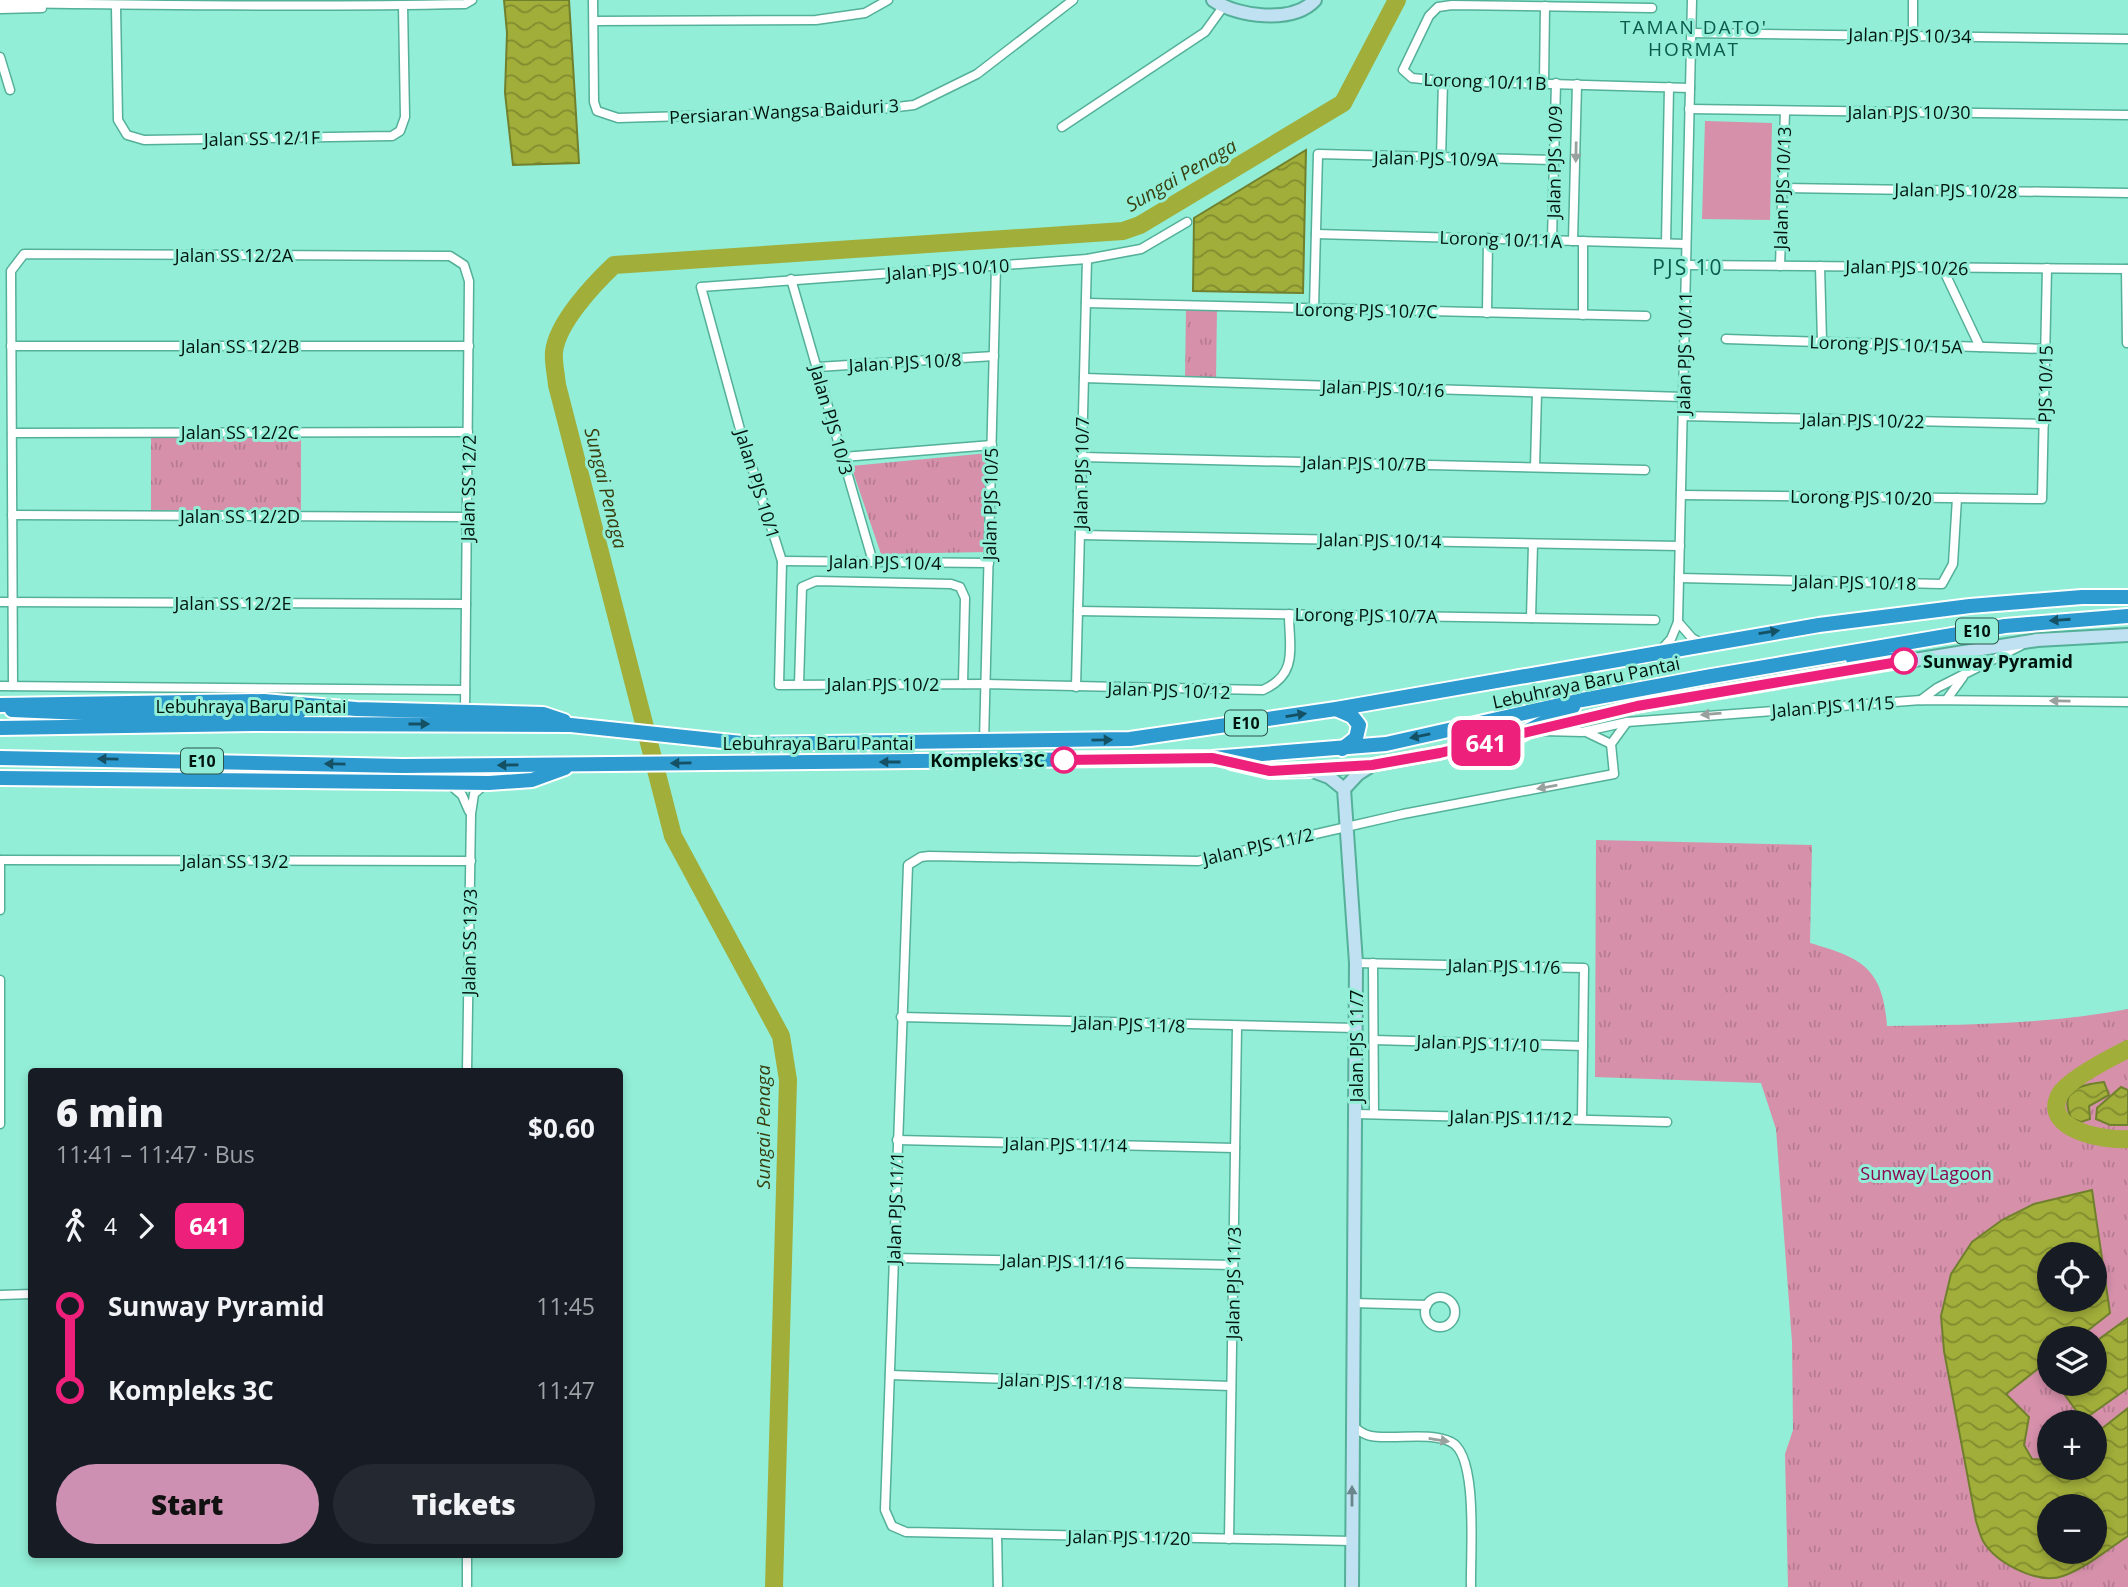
<!DOCTYPE html>
<html lang="en">
<head>
<meta charset="utf-8">
<style>
  :root { --surface:#171b24; --page:#242831; --text:#f1f3f6; --muted:#9ea1a6; --accent:#cd90b2 }
  body { margin:0; font-family:"Open Sans",sans-serif; background:var(--page); color:var(--text); height:100vh; display:flex; flex-direction:column; font-size:26px; white-space:nowrap }
  * { box-sizing:border-box; margin:0 }
  p { font-size:23px; color:var(--muted) }
  .icon { flex:none; width:38px; height:38px; fill:none; stroke:currentColor; stroke-width:2; stroke-linecap:round; stroke-linejoin:round }
  .map { position:relative; flex:1; overflow:hidden }
  .sheet { position:absolute; left:28px; top:1068px; width:595px; height:490px; display:flex; flex-direction:column; background:var(--surface); border-radius:7px; box-shadow:0 4px 10px #0003 }
  .sheet>* { flex:none }
  .badge { padding:0 14px; border-radius:10px; font-size:24px; line-height:46px }
  .controls { position:absolute; left:2037px; top:1242px; display:grid; gap:14px }
  .controls a { display:grid; place-items:center; width:70px; height:70px; border-radius:50%; background:var(--surface); box-shadow:0 4px 10px #0003; font-size:35px }
  .map>.badge { position:absolute; translate:-50% -50%; box-shadow:0 0 0 4px #fff }
  .legs { display:flex; align-items:center; gap:10px; height:77px; padding:0 28px; font-size:23px }
  .legs p { margin-inline-start:auto }
  .head { display:flex; align-items:center; justify-content:space-between; height:119px; padding:0 28px }
  h1 { font-size:38px; font-weight:800; line-height:52px }
  .button { display:flex; gap:14px; margin-top:auto; padding:14px 28px }
  .button a { flex:1; height:80px; border-radius:42px; background:var(--accent); color:#111; font-size:28px; font-weight:800; line-height:80px; text-align:center }
  .button a+a { background:var(--page); color:var(--text) }
  ul { padding:0 28px; list-style:none }
  li { display:flex; align-items:center; gap:24px; height:84px; font-size:26px }
  li i { display:grid; place-items:center; width:10px; height:100%; margin:0 9px; background:currentColor }
  li i::after { content:''; width:18px; height:18px; margin:-9px; border:5px solid; border-radius:50%; background:var(--surface) }
  li p { margin-inline-start:auto }
  li:first-child i { background:linear-gradient(#0000 50%,currentColor 0) }
  li:last-child i { background:linear-gradient(currentColor 50%,#0000 0) }
  .map>svg:first-child { display:block }
  .park { fill:url(#park-tufts); fill-rule:evenodd }
  .garden { fill:#d690aa }
  .water { fill:url(#water-waves); stroke:#71802d; stroke-width:2; fill-rule:evenodd }
  .lines { fill:none; stroke-linecap:round; stroke-linejoin:round }
  .river { stroke:#a1ae3a; stroke-width:18 }
  .street-casing { stroke:#54b099; stroke-width:11 }
  .secondary-casing { stroke:#54b099; stroke-width:16 }
  .highway-casing { stroke:#fff; stroke-width:18 }
  .street { stroke:#fff; stroke-width:8 }
  .secondary { stroke:#c0e1f1; stroke-width:12 }
  .highway { stroke:#2e9bd0; stroke-width:14 }
  .oneway { fill:#99a19f }
  .oneway2 { fill:#155165 }
  .oneway3 { fill:#6a858b }
  .line-1-casing { stroke:#fff; stroke-width:16 }
  .line-1 { stroke:#ed207b; stroke-width:10 }
  .stop-1-dot { fill:#fff; stroke:#ed207b; stroke-width:3.5 }
  .labels { text-anchor:middle; dominant-baseline:central; stroke-width:6; stroke-linejoin:round; paint-order:stroke }
  .shield { fill:#92eed6; stroke:#2c554a; stroke-width:2 }
  .shield-label { font-size:16px; font-weight:bold; fill:#00140e }
  .street-label { font-size:18px; fill:#00140e; stroke:#92eed6 }
  .stop-label { font-size:18px; font-weight:bold; fill:#00140e; stroke:#92eed6; text-anchor:start }
  .park-label { font-size:18px; fill:#8b0550; stroke:#92eed6 }
  .neighbourhood-label { font-size:19px; letter-spacing:2px; fill:#0a5a4b; stroke:#92eed6 }
  .water-label { font-size:19px; font-style:italic; fill:#393e0f; stroke:#92eed6 }
  .quarter-label { font-size:21px; letter-spacing:2px; fill:#0a5a4b; stroke:#92eed6 }
</style>
</head>
<body>
<div class="map">
<svg width="2128" height="1587" viewBox="0 0 2128 1587">
  <defs>
    <pattern id="park-tufts" width="24" height="20" patternUnits="userSpaceOnUse" patternTransform="scale(1.75)"><rect width="24" height="20" fill="#d690aa"/><path d="M3 7l-1-3M5 7V3M7 7l1-3M15 17l-1-3M17 17v-4M19 17l1-3" fill="none" stroke="#b67b91"/></pattern>
    <pattern id="water-waves" width="16" height="10" patternUnits="userSpaceOnUse" patternTransform="scale(1.75)"><rect width="16" height="10" fill="#a1ae3a"/><path d="M0 5q4-4 8 0t8 0" fill="none" stroke="#818c2f"/></pattern>
  </defs>
  <rect width="100%" height="100%" fill="#92eed6"/>
  <!-- park -->
  <g class="park">
    <polygon points="1186,309 1217,309 1216,379 1185,379"/>
    <rect x="151" y="437" width="150" height="73"/>
    <polygon points="989,453 986,552 881,554 851,466"/>
    <path d="M1596,840L1812,845L1810,943C1862,958 1883,968 1887,1026C1968,1025 2049,1024 2128,1009V1587H1788L1785,1454L1793,1430L1792,1342L1776,1129L1761,1083L1595,1077ZM2049,1255H2095V1300H2049ZM2049,1339H2095V1384H2049ZM2049,1423H2095V1468H2049ZM2049,1507H2095V1552H2049Z"/>
  </g>
  <!-- garden -->
  <polygon class="garden" points="1705,121 1772,123 1770,220 1702,219"/>
  <!-- water -->
  <g class="water">
    <polygon points="504,0 569,0 579,163 513,165 505,93 507,33"/>
    <polygon points="1306,150 1303,293 1193,291 1194,218"/>
    <path d="M2104,1082L2109,1095L2089,1106L2090,1119L2081,1122L2071,1118C2058,1088 2082,1085 2104,1082Z"/>
    <polygon points="2121,1087 2128,1090 2128,1125 2110,1125 2096,1119 2097,1108"/>
    <path d="M2092,1190L2110,1313L2077,1339H2049V1360L2006,1394L2029,1417L2024,1445L2032,1459L2049,1460V1468H2095V1434L2128,1408V1536C2108,1549 2086,1568 2063,1576C2038,1585 1996,1563 1983,1541C1980,1535 1978,1527 1976,1521L1944,1351L1941,1316L1951,1274L1972,1242L2002,1220L2034,1204ZM2049,1255H2095V1300H2049ZM2049,1507H2095V1552H2049Z"/>
    <polygon points="2128,1318 2128,1388 2083,1420 2057,1384 2095,1384 2095,1342"/>
  </g>
  <g class="lines">
    <!-- river -->
    <g class="river">
      <path d="M2128,1049C2112,1057 2069,1079 2060,1094C2040,1130 2106,1141 2128,1139"/>
      <path d="M774,1587L788,1080L781,1036L673,836L557,385C556,374 553,362 554,352C557,323 594,284 614,265L1123,231L1140,225L1343,103L1397,0"/>
    </g>
    <defs>
      <g id="street">
        <polyline points="593,0 594,102 597,111 618,118 864,111 914,105 977,74 1073,0"/>
        <path d="M0,3C155,5 310,7 465,4L472,0"/>
        <polyline points="116,7 118,120 127,135 144,140 392,136 400,131 405,117 403,5"/>
        <polyline points="1652,8 1452,5 1438,7 1429,16 1403,70 1412,78 1443,81 1690,88"/>
        <polyline points="0,9 42,8"/>
        <polyline points="594,21 816,20 865,13 888,0"/>
        <polyline points="1691,33 2128,39"/>
        <polyline points="1913,35 1913,0"/>
        <polyline points="0,57 10,90"/>
        <polyline points="1544,83 1545,6"/>
        <polyline points="1689,109 2128,115"/>
        <polyline points="1062,127 1205,32 1223,7"/>
        <polyline points="1441,159 1443,81"/>
        <polyline points="1783,188 2128,193"/>
        <path d="M1187,222L1141,249L1087,259L701,287L741,433L782,561L779,685L986,684L1263,690C1299,674 1289,647 1289,614"/>
        <polyline points="1316,234 1686,244"/>
        <polyline points="1552,240 1556,83"/>
        <polyline points="1573,241 1577,84"/>
        <polyline points="1666,243 1669,87"/>
        <polyline points="1686,265 2128,269"/>
        <polyline points="1780,266 1785,111"/>
        <polyline points="1820,266 1822,342"/>
        <polyline points="1942,267 1980,347"/>
        <polyline points="2126,269 2127,343"/>
        <polyline points="791,279 873,562"/>
        <polyline points="1086,303 1646,316"/>
        <polyline points="1314,308 1318,154 1553,160"/>
        <polyline points="1487,313 1488,238"/>
        <polyline points="1583,315 1583,241"/>
        <polyline points="1726,339 2046,349"/>
        <polyline points="11,346 469,346"/>
        <polyline points="817,367 994,356"/>
        <polyline points="1084,378 1683,397"/>
        <polyline points="1683,416 2044,424"/>
        <polyline points="12,433 468,432"/>
        <polyline points="843,457 992,445"/>
        <polyline points="1082,457 1645,470"/>
        <polyline points="1535,467 1537,393"/>
        <polyline points="1681,495 2042,499 2047,268"/>
        <polyline points="12,515 467,517"/>
        <polyline points="1080,535 1680,546"/>
        <polyline points="782,561 989,563"/>
        <polyline points="1679,578 1942,584 1953,564 1957,498"/>
        <polyline points="0,602 466,604"/>
        <polyline points="1078,611 1655,620"/>
        <polyline points="1531,618 1533,544"/>
        <polyline points="1678,622 1692,638 1701,643"/>
        <polyline points="1661,650 1671,639 1678,622 1692,0"/>
        <polyline points="799,684 802,587 816,581 951,584 960,587 965,598 963,684"/>
        <polyline points="0,686 465,690"/>
        <polyline points="13,686 11,271 24,254 450,256 464,265 469,281 465,711"/>
        <polyline points="1076,687 1087,259"/>
        <polyline points="1947,699 1963,677"/>
        <polyline points="1921,700 1937,688 2020,646"/>
        <polyline points="1543,731 1582,732 1627,722 1921,700 2128,702"/>
        <polyline points="1586,732 1611,744"/>
        <polyline points="984,741 996,266"/>
        <polyline points="448,783 462,795 469,811"/>
        <polyline points="0,860 471,861"/>
        <polyline points="0,910 0,860"/>
        <polyline points="1356,963 1584,968 1582,1119"/>
        <polyline points="1373,963 1374,1114"/>
        <polyline points="0,980 0,1124"/>
        <polyline points="901,1017 1356,1028"/>
        <polyline points="1374,1040 1583,1046"/>
        <polyline points="467,1071 471,814 474,794 484,785"/>
        <polyline points="1356,1114 1667,1122"/>
        <polyline points="897,1140 1235,1148"/>
        <polyline points="893,1258 1233,1265"/>
        <polyline points="0,1295 32,1294"/>
        <circle cx="1440" cy="1312" r="15"/>
        <polyline points="1353,1303 1427,1305"/>
        <polyline points="890,1375 1231,1386"/>
        <path d="M1353,1425C1364,1438 1376,1437 1392,1437C1410,1437 1435,1434 1451,1442C1479,1455 1470,1557 1471,1587"/>
        <polyline points="997,1534 998,1587"/>
        <polyline points="1229,1539 1237,1027"/>
        <polyline points="1352,1541 906,1532 892,1526 885,1510 908,865 921,857 929,856 1198,861 1403,814 1614,774 1611,744 1627,722"/>
        <polyline points="467,1554 467,1587"/>
      </g>
      <g id="secondary">
        <path d="M1213,0C1237,17 1293,24 1315,0"/>
        <polyline points="1902,662 2037,640 2128,635"/>
        <polyline points="1310,770 1329,777 1344,789 1356,963 1352,1587"/>
        <polyline points="1314,770 1372,765 1440,753 1637,706 1884,664"/>
        <polyline points="1344,789 1358,774 1369,767"/>
      </g>
      <g id="highway">
        <polyline points="1853,659 1911,660"/>
        <polyline points="0,705 264,701 356,709 543,714 564,721"/>
        <polyline points="1336,709 1352,716 1359,725 1356,738 1342,749"/>
        <polyline points="12,710 155,716 299,712"/>
        <polyline points="0,728 253,724 571,725 751,744 1130,739 1336,709 1819,625 1970,606 2082,597 2128,597"/>
        <polyline points="1520,735 1573,707"/>
        <polyline points="0,758 403,766 1212,758 1386,744 1582,700 1706,677 2005,626 2128,616"/>
        <polyline points="1231,762 1270,771 1310,770"/>
        <polyline points="0,778 489,783 532,780 565,768"/>
      </g>
    </defs>
    <!-- street casing -->
    <use href="#street" class="street-casing"/>
    <!-- secondary casing -->
    <use href="#secondary" class="secondary-casing"/>
    <!-- highway casing -->
    <use href="#highway" class="highway-casing"/>
    <!-- street -->
    <use href="#street" class="street"/>
    <!-- secondary -->
    <use href="#secondary" class="secondary"/>
    <!-- highway -->
    <use href="#highway" class="highway"/>
  </g>
  <!-- one-way arrows -->
  <defs><path id="oneway-solid" d="M-6-.8H1V-3.2L6.5 0L1 3.2V.8H-6Z" transform="scale(1.75)"/></defs>
  <g class="oneway">
    <use href="#oneway-solid" transform="translate(1576 152) rotate(91)"/>
    <use href="#oneway-solid" transform="translate(2060 701) rotate(-179)"/>
    <use href="#oneway-solid" transform="translate(1711 714) rotate(175)"/>
    <use href="#oneway-solid" transform="translate(1547 787) rotate(170)"/>
    <use href="#oneway-solid" transform="translate(1439 1440) rotate(9)"/>
  </g>
  <g class="oneway2">
    <use href="#oneway-solid" transform="translate(2060 620) rotate(176)"/>
    <use href="#oneway-solid" transform="translate(1769 632) rotate(-9)"/>
    <use href="#oneway-solid" transform="translate(1296 715) rotate(-9)"/>
    <use href="#oneway-solid" transform="translate(419 724)"/>
    <use href="#oneway-solid" transform="translate(1420 736) rotate(168)"/>
    <use href="#oneway-solid" transform="translate(1102 740) rotate(-1)"/>
    <use href="#oneway-solid" transform="translate(108 759) rotate(-179)"/>
    <use href="#oneway-solid" transform="translate(890 762) rotate(180)"/>
    <use href="#oneway-solid" transform="translate(681 763) rotate(179)"/>
    <use href="#oneway-solid" transform="translate(335 764) rotate(-179)"/>
    <use href="#oneway-solid" transform="translate(508 765) rotate(179)"/>
  </g>
  <use class="oneway3" href="#oneway-solid" transform="translate(1352 1496) rotate(-90)"/>
  <g class="lines">
    <defs>
      <polyline id="line-1" points="1064,760 1212,758 1270,771 1372,765 1440,753 1637,706 1904,661"/>
    </defs>
    <!-- line-1 casing -->
    <use href="#line-1" class="line-1-casing"/>
    <!-- line-1 -->
    <use href="#line-1" class="line-1"/>
  </g>
  <!-- markers -->
  <g class="stop-1-dot">
    <circle cx="1904" cy="661" r="12"/>
    <circle cx="1064" cy="760" r="12"/>
  </g>
  <g class="labels">
    <!-- shield labels -->
    <g class="shield">
      <rect x="1956" y="618.5" width="42" height="25" rx="5"/>
      <rect x="1225" y="710.5" width="42" height="25" rx="5"/>
      <rect x="181" y="748.5" width="42" height="25" rx="5"/>
    </g>
    <g class="shield-label">
      <text x="1977" y="631">E10</text>
      <text x="1246" y="723">E10</text>
      <text x="202" y="761">E10</text>
    </g>
    <!-- street labels -->
    <g class="street-label">
      <text transform="translate(1910 35) rotate(1)">Jalan PJS 10/34</text>
      <text transform="translate(1485 81) rotate(2)">Lorong 10/11B</text>
      <text transform="translate(784 111) rotate(-3)">Persiaran Wangsa Baiduri 3</text>
      <text x="1909" y="112">Jalan PJS 10/30</text>
      <text transform="translate(262 138) rotate(-1)">Jalan SS 12/1F</text>
      <text transform="translate(1436 158) rotate(1)">Jalan PJS 10/9A</text>
      <text transform="translate(1554 162) rotate(-89)">Jalan PJS 10/9</text>
      <text transform="translate(1782 188) rotate(-88)">Jalan PJS 10/13</text>
      <text transform="translate(1956 190) rotate(1)">Jalan PJS 10/28</text>
      <text transform="translate(1501 239) rotate(2)">Lorong 10/11A</text>
      <text x="234" y="255">Jalan SS 12/2A</text>
      <text transform="translate(1907 267) rotate(1)">Jalan PJS 10/26</text>
      <text transform="translate(948 269) rotate(-4)">Jalan PJS 10/10</text>
      <text transform="translate(1366 310) rotate(1)">Lorong PJS 10/7C</text>
      <text transform="translate(1886 344) rotate(2)">Lorong PJS 10/15A</text>
      <text x="240" y="346">Jalan SS 12/2B</text>
      <text transform="translate(1684 353) rotate(-89)">Jalan PJS 10/11</text>
      <text transform="translate(905 362) rotate(-3)">Jalan PJS 10/8</text>
      <text transform="translate(2045 384) rotate(-89)">PJS 10/15</text>
      <text transform="translate(1383 388) rotate(2)">Jalan PJS 10/16</text>
      <text transform="translate(832 420) rotate(74)">Jalan PJS 10/3</text>
      <text transform="translate(1863 420) rotate(1)">Jalan PJS 10/22</text>
      <text x="240" y="432">Jalan SS 12/2C</text>
      <text transform="translate(1364 463) rotate(1)">Jalan PJS 10/7B</text>
      <text transform="translate(1081 473) rotate(-89)">Jalan PJS 10/7</text>
      <text transform="translate(758 484) rotate(73)">Jalan PJS 10/1</text>
      <text transform="translate(468 488) rotate(-89)">Jalan SS 12/2</text>
      <text transform="translate(1861 497) rotate(1)">Lorong PJS 10/20</text>
      <text transform="translate(990 504) rotate(-89)">Jalan PJS 10/5</text>
      <text x="240" y="516">Jalan SS 12/2D</text>
      <text transform="translate(1380 540) rotate(1)">Jalan PJS 10/14</text>
      <text transform="translate(885 562) rotate(1)">Jalan PJS 10/4</text>
      <text transform="translate(1855 582) rotate(1)">Jalan PJS 10/18</text>
      <text x="233" y="603">Jalan SS 12/2E</text>
      <text transform="translate(1366 615) rotate(1)">Lorong PJS 10/7A</text>
      <text transform="translate(1586 682) rotate(-12)">Lebuhraya Baru Pantai</text>
      <text x="883" y="684">Jalan PJS 10/2</text>
      <text transform="translate(1169 690) rotate(2)">Jalan PJS 10/12</text>
      <text x="251" y="706">Lebuhraya Baru Pantai</text>
      <text transform="translate(1833 706) rotate(-4)">Jalan PJS 11/15</text>
      <text x="818" y="743">Lebuhraya Baru Pantai</text>
      <text transform="translate(1258 846) rotate(-13)">Jalan PJS 11/2</text>
      <text x="235" y="861">Jalan SS 13/2</text>
      <text transform="translate(469 942) rotate(-89)">Jalan SS 13/3</text>
      <text transform="translate(1504 966) rotate(1)">Jalan PJS 11/6</text>
      <text transform="translate(1129 1024) rotate(2)">Jalan PJS 11/8</text>
      <text transform="translate(1478 1043) rotate(2)">Jalan PJS 11/10</text>
      <text transform="translate(1356 1046) rotate(-90)">Jalan PJS 11/7</text>
      <text transform="translate(1511 1117) rotate(1)">Jalan PJS 11/12</text>
      <text transform="translate(1066 1144) rotate(1)">Jalan PJS 11/14</text>
      <text transform="translate(895 1208) rotate(-88)">Jalan PJS 11/1</text>
      <text transform="translate(1063 1261) rotate(1)">Jalan PJS 11/16</text>
      <text transform="translate(1233 1283) rotate(-89)">Jalan PJS 11/3</text>
      <text transform="translate(1061 1381) rotate(2)">Jalan PJS 11/18</text>
      <text transform="translate(1129 1537) rotate(1)">Jalan PJS 11/20</text>
    </g>
    <!-- stop labels -->
    <g class="stop-label">
      <text x="1923" y="661">Sunway Pyramid</text>
      <text x="1045" y="760" text-anchor="end">Kompleks 3C</text>
    </g>
    <!-- park labels -->
    <g class="park-label">
      <text x="1926" y="1173">Sunway Lagoon</text>
    </g>
    <!-- neighbourhood labels -->
    <g class="neighbourhood-label">
      <text x="1694" y="27">TAMAN DATO'<tspan x="1694" dy="22">HORMAT</tspan></text>
    </g>
    <!-- water labels -->
    <g class="water-label">
      <text transform="translate(1181 175) rotate(-30)">Sungai Penaga</text>
      <text transform="translate(606 488) rotate(76)">Sungai Penaga</text>
      <text transform="translate(763 1127) rotate(-90)">Sungai Penaga</text>
    </g>
    <!-- quarter labels -->
    <g class="quarter-label">
      <text x="1688" y="267">PJS 10</text>
    </g>
  </g>
</svg>
<div class="controls">
<a><svg class="icon" aria-label="locate" viewBox="0 0 24 24"><circle cx="12" cy="12" r="6"/><path d="M12 2v4M12 18v4M2 12h4M18 12h4"/></svg></a>
<a><svg class="icon" aria-label="layers" viewBox="0 0 24 24"><path d="M12 4l9 5-9 5-9-5zM3 14l9 5 9-5"/></svg></a>
<a>+</a>
<a>−</a>
</div>
<b class="badge" style="left:1486px;top:743px;background:#ed207b;color:#fff">641</b>
<section class="sheet">
<div class="head"><div><h1>6 min</h1><p>11:41 – 11:47 · Bus</p></div><b>$0.60</b></div>
<div class="legs"><svg class="icon" aria-label="walk" viewBox="0 0 24 24"><circle cx="13" cy="4" r="2"/><path d="M13 8l-2 6 4 7M11 14l-3 7M7 12l3-4h3l4 4"/></svg>4<svg class="icon" aria-label="forward" viewBox="0 0 24 24"><path d="M9 5l7 7-7 7"/></svg><b class="badge" style="background:#ed207b;color:#fff">641</b></div>
<ul>
<li><i style="color:#ed207b"></i><b>Sunway Pyramid</b><p>11:45</p></li>
<li><i style="color:#ed207b"></i><b>Kompleks 3C</b><p>11:47</p></li>
</ul>
<div class="button"><a>Start</a><a>Tickets</a></div>
</section>
</div>
</body>
</html>
